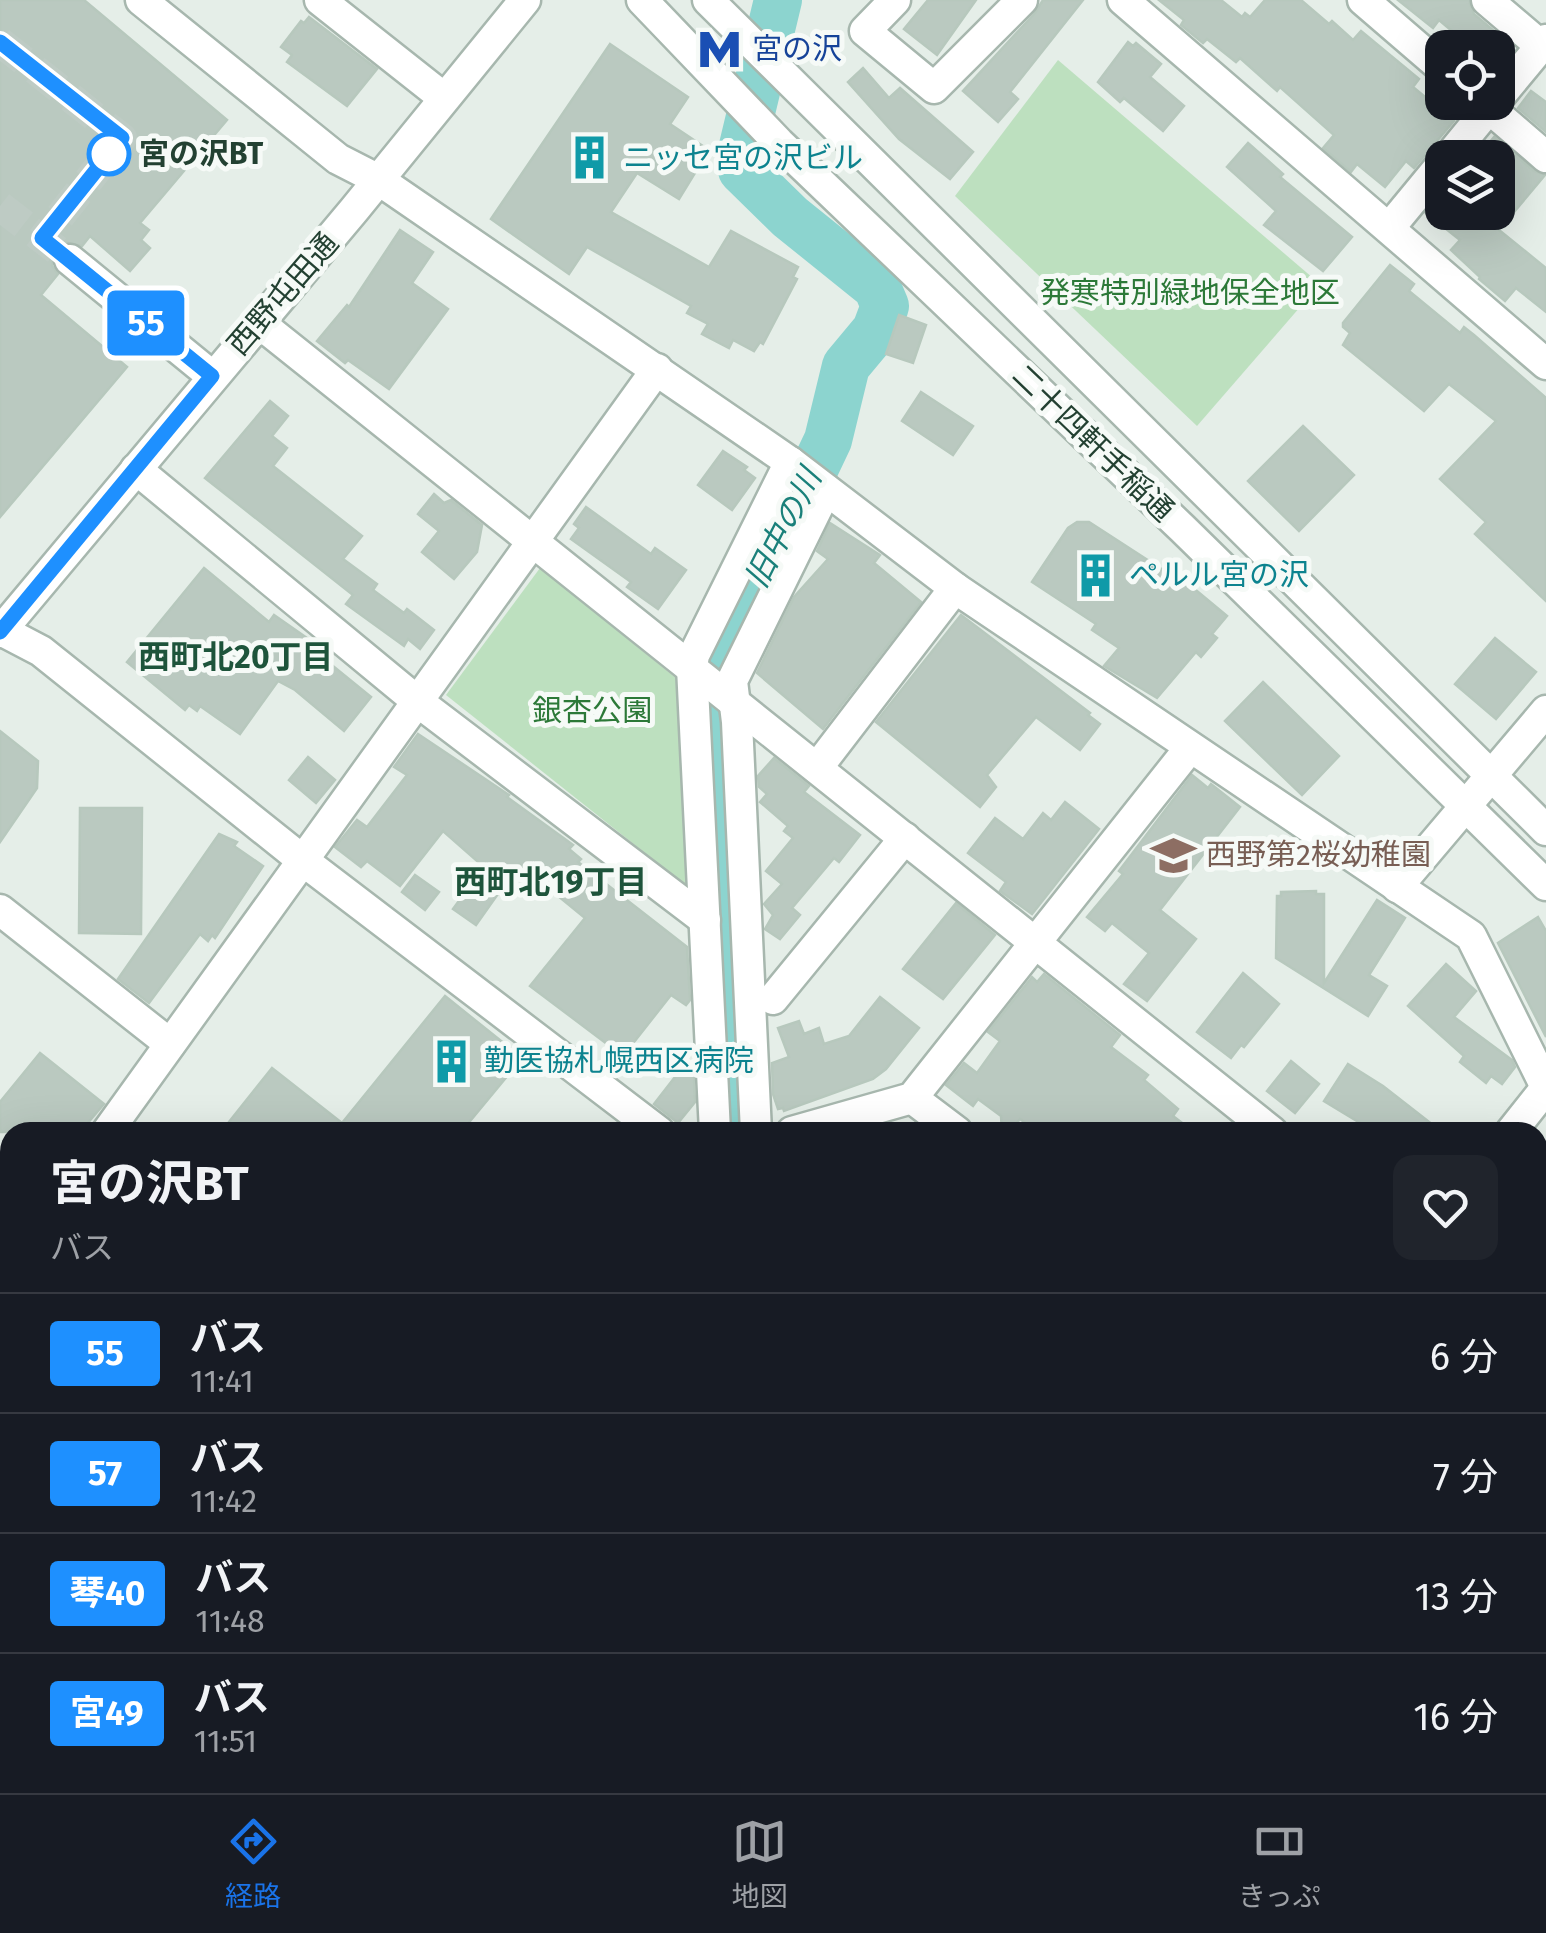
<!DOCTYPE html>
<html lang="ja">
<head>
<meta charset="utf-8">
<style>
  :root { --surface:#171b24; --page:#20242c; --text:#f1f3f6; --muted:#9ea1a6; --line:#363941; --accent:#1a73e8 }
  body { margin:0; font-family:"Fira Sans","Noto Sans JP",sans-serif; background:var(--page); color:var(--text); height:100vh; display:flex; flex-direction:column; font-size:38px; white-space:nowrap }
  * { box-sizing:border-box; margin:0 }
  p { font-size:32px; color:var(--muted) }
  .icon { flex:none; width:55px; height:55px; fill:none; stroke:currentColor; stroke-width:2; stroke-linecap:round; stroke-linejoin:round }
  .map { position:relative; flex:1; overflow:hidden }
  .panel { position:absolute; left:0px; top:1122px; width:1548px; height:672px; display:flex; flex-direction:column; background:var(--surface); border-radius:30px 30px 0 0; box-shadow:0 10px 40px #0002 }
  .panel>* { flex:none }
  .badge { padding:0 20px; border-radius:8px; font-size:35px; line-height:65px }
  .tools { position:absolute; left:1425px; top:30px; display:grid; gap:20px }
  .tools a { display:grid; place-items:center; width:90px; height:90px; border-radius:20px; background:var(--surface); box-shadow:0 10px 40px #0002; font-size:50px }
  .map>.badge { position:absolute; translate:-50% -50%; box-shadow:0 0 0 5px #fff }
  .round { display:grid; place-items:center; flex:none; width:105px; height:105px; border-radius:20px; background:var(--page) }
  .head { display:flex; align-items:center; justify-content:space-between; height:170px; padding:0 50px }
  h1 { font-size:48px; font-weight:700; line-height:75px }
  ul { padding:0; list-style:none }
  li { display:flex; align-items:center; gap:30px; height:120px; padding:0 50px; border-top:2px solid var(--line) }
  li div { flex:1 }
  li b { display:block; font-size:38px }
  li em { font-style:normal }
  li .badge { min-width:110px; font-weight:700; text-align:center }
  .menu { display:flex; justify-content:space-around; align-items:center; height:140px; border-top:2px solid var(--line); background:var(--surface); font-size:28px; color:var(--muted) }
  .menu a { display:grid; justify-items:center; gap:5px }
  .menu .on { color:var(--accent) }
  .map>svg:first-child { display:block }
  .green { fill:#bde0bf }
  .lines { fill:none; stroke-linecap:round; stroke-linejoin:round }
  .river { stroke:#8cd4cf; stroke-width:48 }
  .building { fill:#bac9c0; stroke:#b7c8bd; stroke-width:2.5 }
  .minor-tunnel { stroke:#becbc4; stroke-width:30; stroke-dasharray:30 15; stroke-linecap:butt }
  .minor-casing { stroke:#a7b7ae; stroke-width:35 }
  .major-casing { stroke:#c1cac6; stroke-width:35 }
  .minor { stroke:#fff; stroke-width:30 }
  .major { stroke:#68a588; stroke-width:30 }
  .line-casing { stroke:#fff; stroke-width:22 }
  .line { stroke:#1e90ff; stroke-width:15 }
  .stop-dot { fill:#fff; stroke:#1e90ff; stroke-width:5 }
  .labels { text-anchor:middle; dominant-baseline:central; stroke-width:10; stroke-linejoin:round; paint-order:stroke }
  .transit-label { font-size:30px; fill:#164399; stroke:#f6faf7; text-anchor:start }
  .stop-label { font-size:30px; font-weight:bold; fill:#234132; stroke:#f6faf7; text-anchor:start }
  .culture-label { font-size:30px; fill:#0d838f; stroke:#f6faf7; text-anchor:start }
  .park-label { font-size:30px; fill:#2c7938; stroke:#f6faf7 }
  .street-label { font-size:30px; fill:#234132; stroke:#f6faf7 }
  .education-label { font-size:30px; fill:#785e54; stroke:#f6faf7; text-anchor:start }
  .water-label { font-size:32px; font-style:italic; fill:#1a807a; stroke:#f6faf7 }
  .neighbourhood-label { font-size:32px; font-weight:bold; fill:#1e543b; stroke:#f6faf7 }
</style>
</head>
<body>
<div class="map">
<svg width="1546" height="1793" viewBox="0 0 1546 1793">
  <rect width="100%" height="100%" fill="#e5eee8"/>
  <!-- green -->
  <g class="green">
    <polygon points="1058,60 1320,284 1197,426 955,196"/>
    <polygon points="540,568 681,682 690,883 684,884 446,695"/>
    <polygon points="225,1785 440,1785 451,1793 227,1793 223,1788"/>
  </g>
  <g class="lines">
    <!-- river -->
    <g class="river">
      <polyline points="733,1132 736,1120 712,706 721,653 761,581 828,440 846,366 876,330 885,306 877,287 790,217 742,170 742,150 778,0"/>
      <polyline points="365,1785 367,1793"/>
    </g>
  </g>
  <!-- building -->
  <g class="building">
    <polygon points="0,0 84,0 227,120 140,223 149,230 141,240 150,248 130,271 90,236 82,246 64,242 55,249 52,266 58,274 41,295 127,367 0,517"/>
    <polygon points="928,0 976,0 937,55 904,29"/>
    <polygon points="1043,0 1083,0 1010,92 1018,99 998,122 963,91 1035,13"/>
    <polygon points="1159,0 1221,0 1242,17 1245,13 1250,17 1265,0 1301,0 1329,24 1332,21 1353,40 1361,31 1419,79 1413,87 1454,121 1414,168 1406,161 1385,187 1357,164 1351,172 1323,148 1334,135 1280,87 1277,91 1240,58 1236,62 1207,39 1203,43 1181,25 1184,20"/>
    <polygon points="1398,0 1469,0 1474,14 1501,37 1492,48 1472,48 1439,20 1433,28"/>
    <polygon points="309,17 377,69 347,106 287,62 292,55 281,47 301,21 304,23"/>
    <polygon points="1128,42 1133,46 1136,43 1161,64 1150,77 1184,106 1163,131 1124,98 1120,102 1098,82"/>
    <polygon points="610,44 688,97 670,124 709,150 679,199 637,173 611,212 709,267 731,231 798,267 793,277 797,279 763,344 760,342 754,351 733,340 729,348 702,334 708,324 687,313 691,306 587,247 569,274 491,219"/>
    <polygon points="863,68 889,98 900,88 973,152 950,179 899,139 848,82"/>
    <polygon points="1531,91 1546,102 1546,132 1518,108"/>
    <polygon points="1494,137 1534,171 1545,175 1499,230 1546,268 1546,312 1516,288 1505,301 1479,279 1480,277 1451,250 1460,240 1426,213 1498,212 1498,158 1477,158"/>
    <polygon points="1248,143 1283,174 1280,177 1352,237 1323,271 1264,225 1276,211 1227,167"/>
    <polygon points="400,230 433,252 412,283 448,309 389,389 348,360 345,363 317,341 347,305 349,307"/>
    <polygon points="1390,265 1414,284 1409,291 1460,333 1464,327 1474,335 1546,398 1546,601 1475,534 1486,522 1440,479 1496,421 1449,384 1424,411 1343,345 1350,333 1343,327 1343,323"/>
    <polygon points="899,315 926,325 913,363 886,354"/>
    <polygon points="921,392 973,426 953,455 902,421"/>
    <polygon points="270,401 288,416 272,436 287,448 273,466 362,536 343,559 377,584 373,590 404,613 407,609 434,630 420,649 408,639 404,646 346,604 353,595 205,478"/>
    <polygon points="1303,426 1354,475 1299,531 1248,481"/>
    <polygon points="723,451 747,467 744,470 755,478 732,510 698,485"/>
    <polygon points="434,494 444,503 451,500 482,525 477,552 454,579 422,552 439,531 418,514"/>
    <polygon points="586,507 651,554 655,548 686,570 658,609 627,587 631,582 571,539 579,528 574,524"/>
    <polygon points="1077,522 1089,522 1177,579 1179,576 1227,616 1212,634 1217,638 1201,657 1196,652 1157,698 1104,666 1119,648 1092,630 1096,624 1032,582 1068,528"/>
    <polygon points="830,523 880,555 874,563 921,602 823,729 757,673 794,597 828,559 817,551"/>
    <polygon points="204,568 269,622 274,615 324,650 322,652 330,659 328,662 371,697 344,731 295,690 278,681 240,734 200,706 197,711 189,705 185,710 127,662"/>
    <polygon points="961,615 1090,713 1088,715 1100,724 1080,750 1036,717 987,775 996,787 980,807 876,722"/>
    <polygon points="1495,638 1536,672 1496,719 1455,684"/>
    <polygon points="1263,682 1339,756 1302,795 1225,721"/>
    <polygon points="0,731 38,761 37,788 0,842"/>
    <polygon points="418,734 509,795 507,797 573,845 569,849 581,859 578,862 687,947 690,1000 686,1005 671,995 623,1056 530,986 585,918 519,864 476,925 453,909 484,867 443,831 400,886 367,861 361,867 335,847 357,820 367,827 407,775 394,767"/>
    <polygon points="308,757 335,780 316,803 289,780"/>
    <polygon points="774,758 809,786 804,792 860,835 839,862 834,858 792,908 800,915 780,939 765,929 773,915 764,904 782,884 766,871 793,838 784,831 788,826 760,802 767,794 759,787 758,776"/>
    <polygon points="1192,775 1208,788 1211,784 1240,807 1160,910 1196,939 1147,1001 1124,984 1149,953 1112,923 1105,931 1087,917 1123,874 1119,871"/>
    <polygon points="1065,802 1099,829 1032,914 1000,891 1006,882 968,853 995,818 1023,839 1043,813 1051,820"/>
    <polygon points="80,808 142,808 141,934 79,933"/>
    <polygon points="219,834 237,842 234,846 263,866 215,938 212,935 208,941 200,934 149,1003 118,979"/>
    <polygon points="415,875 439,892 425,910 402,892"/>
    <polygon points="1316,891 1316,894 1324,894 1324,983 1377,900 1405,918 1369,975 1387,986 1368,1016 1276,958 1277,896 1281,896 1281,892"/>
    <polygon points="956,903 995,935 943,999 903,969"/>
    <polygon points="1538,917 1546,931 1546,1037 1498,943"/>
    <polygon points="1446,964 1476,991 1454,1017 1512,1060 1515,1067 1502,1084 1491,1076 1486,1083 1460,1062 1464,1056 1408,1006"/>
    <polygon points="1243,973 1279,1004 1244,1047 1241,1045 1231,1058 1197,1032"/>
    <polygon points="1044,974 1120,1035 1111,1047 1148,1075 1144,1080 1178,1109 1173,1116 1194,1132 1038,1132 1020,1119 1009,1132 1002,1132 1001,1116 978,1099 973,1106 946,1085 964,1063 977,1073 1000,1041 988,1032 1032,977 1037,982"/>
    <polygon points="445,996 516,1053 503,1069 509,1074 461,1132 221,1132 272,1068 342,1123"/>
    <polygon points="880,997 919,1028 886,1069 873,1079 784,1111 783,1108 778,1109 773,1094 772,1063 789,1057 778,1028 799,1021 804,1034 819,1028 824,1044 849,1036"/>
    <polygon points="40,1053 104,1104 80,1132 0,1132 0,1102"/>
    <polygon points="1291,1061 1319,1084 1295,1113 1267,1091"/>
    <polygon points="1348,1064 1383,1086 1442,1132 1375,1132 1324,1101"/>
    <polygon points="682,1068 694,1077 695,1102 678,1123 654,1104"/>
  </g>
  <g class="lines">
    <!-- minor-tunnel -->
    <g class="minor-tunnel">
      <polyline points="0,42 122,138 42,239"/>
      <polyline points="0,206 57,250"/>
    </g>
    <defs>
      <g id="minor">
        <polyline points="141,0 338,159 379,180 790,462 955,588 1471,936 1546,1087"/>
        <polyline points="320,0 444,98"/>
        <polyline points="642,0 779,143 1183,529 1546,885"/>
        <polyline points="708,0 1546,830"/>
        <polyline points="895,0 865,31 934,88 1022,0"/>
        <polyline points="1123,0 1546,364"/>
        <polyline points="1363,0 1442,68"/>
        <polyline points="1487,0 1541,46"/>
        <polyline points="1498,98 1546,40"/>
        <polyline points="1482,102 1546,157"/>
        <polyline points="1448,158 1494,102"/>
        <polyline points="1390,227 1442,164"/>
        <polyline points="70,260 212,376"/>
        <polyline points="258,322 1272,1132"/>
        <polyline points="136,469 417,701 705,920"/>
        <polyline points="1,630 41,651 301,859 659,1132"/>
        <polyline points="0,632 354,210 525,0"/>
        <polyline points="817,768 955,588"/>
        <polyline points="1397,887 1546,711"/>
        <polyline points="0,910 170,1044"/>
        <polyline points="773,999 905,838"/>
        <polyline points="912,1098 957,1132"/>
        <polyline points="107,1132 657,369"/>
        <polyline points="715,1132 692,667 694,655 790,462"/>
        <polyline points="756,1132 737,722 732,681 826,490"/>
        <polyline points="792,1132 912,1098 1189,749"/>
        <polyline points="1511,1132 1546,1088"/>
        <polyline points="0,1289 10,1276"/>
        <polyline points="1538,1341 1546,1348"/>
        <polyline points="1538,1578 1546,1585"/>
        <polyline points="1470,1785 1480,1793"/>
        <polyline points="51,1793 58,1785"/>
        <polyline points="507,1793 513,1785"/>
        <polyline points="996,1793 1002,1785"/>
      </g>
      <g id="major">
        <polyline points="0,1213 10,1220"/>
        <polyline points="716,1785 726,1793"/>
      </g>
    </defs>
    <!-- minor casing -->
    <use href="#minor" class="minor-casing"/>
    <!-- major casing -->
    <use href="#major" class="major-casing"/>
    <!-- minor -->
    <use href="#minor" class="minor"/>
    <!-- major -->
    <use href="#major" class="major"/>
  </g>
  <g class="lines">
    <defs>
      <polyline id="line" points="0,42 122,138 42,238 212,376 0,632"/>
    </defs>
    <!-- line casing -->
    <use href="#line" class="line-casing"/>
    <!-- line -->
    <use href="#line" class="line"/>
  </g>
  <!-- icons -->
  <defs>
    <symbol id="metro-bare" viewBox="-9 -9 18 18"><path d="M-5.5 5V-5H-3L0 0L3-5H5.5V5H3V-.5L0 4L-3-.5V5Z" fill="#1a4fb4" stroke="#f6faf7" stroke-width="2.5" paint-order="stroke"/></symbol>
    <symbol id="building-bare" viewBox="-9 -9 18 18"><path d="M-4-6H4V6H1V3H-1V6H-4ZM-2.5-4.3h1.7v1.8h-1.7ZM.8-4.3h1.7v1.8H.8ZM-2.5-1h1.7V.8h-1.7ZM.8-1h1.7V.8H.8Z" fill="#0f9aa8" stroke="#f6faf7" stroke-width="2.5" paint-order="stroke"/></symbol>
    <symbol id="school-bare" viewBox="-9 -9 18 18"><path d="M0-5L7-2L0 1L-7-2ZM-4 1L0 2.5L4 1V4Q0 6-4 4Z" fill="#8d6e63" stroke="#f6faf7" stroke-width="2.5" paint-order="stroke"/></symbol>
  </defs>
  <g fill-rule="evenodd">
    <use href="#metro-bare" x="688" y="18" width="63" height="63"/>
    <use href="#building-bare" x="558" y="126" width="63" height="63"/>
    <use href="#building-bare" x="1064" y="544" width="63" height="63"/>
    <use href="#school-bare" x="1142" y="824" width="63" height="63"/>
    <use href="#building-bare" x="420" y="1030" width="63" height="63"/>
  </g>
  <!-- markers -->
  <circle class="stop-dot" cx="109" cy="154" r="20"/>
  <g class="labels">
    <!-- transit labels -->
    <g class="transit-label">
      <text x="752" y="49">宮の沢</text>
    </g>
    <!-- stop labels -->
    <g class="stop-label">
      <text x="139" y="154">宮の沢BT</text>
    </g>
    <!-- culture labels -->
    <g class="culture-label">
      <text x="623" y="158">ニッセ宮の沢ビル</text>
      <text x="1129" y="575">ペルル宮の沢</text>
      <text x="484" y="1061">勤医協札幌西区病院</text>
    </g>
    <!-- park labels -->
    <g class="park-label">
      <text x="1190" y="293">発寒特別緑地保全地区</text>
      <text x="592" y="711">銀杏公園</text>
    </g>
    <!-- street labels -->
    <g class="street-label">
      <text transform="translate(283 294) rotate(-49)">西野屯田通</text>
      <text transform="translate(1093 443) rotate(44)">二十四軒手稲通</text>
    </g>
    <!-- education labels -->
    <g class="education-label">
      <text x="1206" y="855">西野第2桜幼稚園</text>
    </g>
    <!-- water labels -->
    <g class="water-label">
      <text transform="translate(783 528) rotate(-63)">旧中の川</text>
    </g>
    <!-- neighbourhood labels -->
    <g class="neighbourhood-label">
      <text x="236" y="657">西町北20丁目</text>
      <text x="551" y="882">西町北19丁目</text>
    </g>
  </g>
</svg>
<div class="tools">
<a><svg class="icon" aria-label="locate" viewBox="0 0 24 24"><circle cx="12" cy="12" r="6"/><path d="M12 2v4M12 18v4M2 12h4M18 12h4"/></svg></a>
<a><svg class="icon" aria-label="layers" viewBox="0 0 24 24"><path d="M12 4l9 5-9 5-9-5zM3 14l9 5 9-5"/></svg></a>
</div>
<b class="badge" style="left:146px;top:323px;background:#1e90ff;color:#fff">55</b>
<section class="panel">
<div class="head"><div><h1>宮の沢BT</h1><p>バス</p></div><a class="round"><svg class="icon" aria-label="heart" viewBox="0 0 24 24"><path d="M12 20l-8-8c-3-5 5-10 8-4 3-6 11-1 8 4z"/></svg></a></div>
<ul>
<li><span class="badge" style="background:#1e90ff;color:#fff">55</span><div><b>バス</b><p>11:41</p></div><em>6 分</em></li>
<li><span class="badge" style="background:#1e90ff;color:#fff">57</span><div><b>バス</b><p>11:42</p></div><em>7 分</em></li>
<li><span class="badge" style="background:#1e90ff;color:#fff">琴40</span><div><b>バス</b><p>11:48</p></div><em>13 分</em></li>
<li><span class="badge" style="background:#1e90ff;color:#fff">宮49</span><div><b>バス</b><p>11:51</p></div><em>16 分</em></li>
</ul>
</section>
</div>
<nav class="menu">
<a class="on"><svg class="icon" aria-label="directions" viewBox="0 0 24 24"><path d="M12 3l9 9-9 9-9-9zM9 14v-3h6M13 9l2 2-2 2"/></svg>経路</a>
<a><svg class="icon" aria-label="map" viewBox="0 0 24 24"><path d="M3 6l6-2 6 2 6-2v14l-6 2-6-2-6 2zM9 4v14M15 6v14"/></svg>地図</a>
<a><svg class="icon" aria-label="tickets" viewBox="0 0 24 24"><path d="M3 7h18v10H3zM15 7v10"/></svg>きっぷ</a>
</nav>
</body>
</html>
